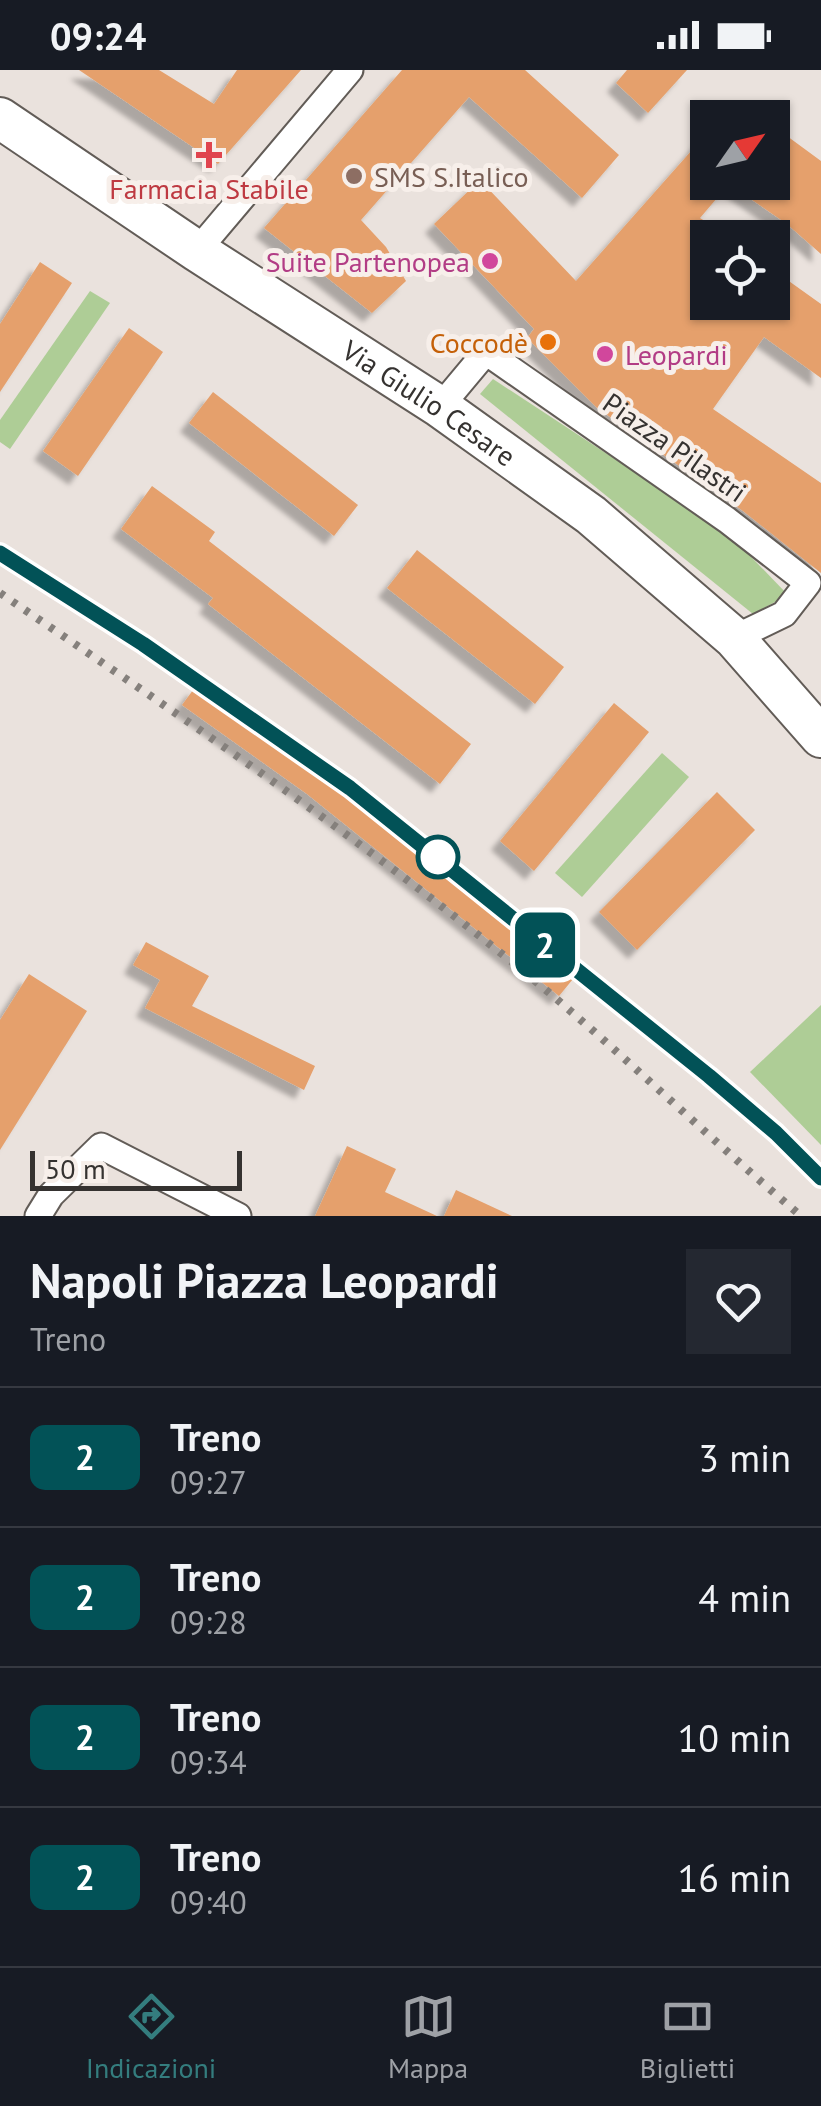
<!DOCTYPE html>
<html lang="it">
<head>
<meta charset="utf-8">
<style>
  :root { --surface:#171b24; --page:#242831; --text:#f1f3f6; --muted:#9ea1a6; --line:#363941; --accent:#347d7e }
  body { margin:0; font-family:"PT Sans",sans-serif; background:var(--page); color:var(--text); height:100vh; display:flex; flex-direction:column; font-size:38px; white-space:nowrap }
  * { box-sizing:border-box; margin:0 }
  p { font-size:32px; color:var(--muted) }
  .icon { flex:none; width:55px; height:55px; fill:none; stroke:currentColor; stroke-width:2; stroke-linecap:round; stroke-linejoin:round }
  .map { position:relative; height:1146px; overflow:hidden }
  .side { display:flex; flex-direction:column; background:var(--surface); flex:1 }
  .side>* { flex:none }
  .badge { padding:0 20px; border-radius:15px; font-size:35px; line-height:65px }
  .needle { width:65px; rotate:56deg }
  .fabs { position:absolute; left:690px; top:30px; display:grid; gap:20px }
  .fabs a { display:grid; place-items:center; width:100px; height:100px; border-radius:0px; background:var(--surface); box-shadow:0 2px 8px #0004; font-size:50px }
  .scale { position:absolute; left:30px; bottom:25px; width:212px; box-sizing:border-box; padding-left:10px; border:5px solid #353230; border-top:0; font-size:28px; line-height:35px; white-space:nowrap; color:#353230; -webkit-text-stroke:8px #f7efea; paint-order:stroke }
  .map>.badge { position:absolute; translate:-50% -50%; box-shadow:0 0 0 5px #fff }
  .round { display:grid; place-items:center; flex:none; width:105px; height:105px; border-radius:0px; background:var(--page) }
  .head { display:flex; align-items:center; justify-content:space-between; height:170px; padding:0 30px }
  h1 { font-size:48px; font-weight:600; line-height:75px }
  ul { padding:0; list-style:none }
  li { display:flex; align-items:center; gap:30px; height:140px; padding:0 30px; border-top:2px solid var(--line) }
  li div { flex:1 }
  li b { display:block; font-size:38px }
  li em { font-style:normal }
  li .badge { min-width:110px; font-weight:700; text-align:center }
  .status { display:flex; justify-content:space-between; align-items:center; height:70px; padding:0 50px; background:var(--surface); direction:ltr }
  .status svg { height:28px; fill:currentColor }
  .tabs { display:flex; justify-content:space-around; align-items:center; height:140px; border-top:2px solid var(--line); background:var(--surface); font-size:28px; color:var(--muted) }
  .tabs a { display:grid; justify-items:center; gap:5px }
  .tabs .active { color:var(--accent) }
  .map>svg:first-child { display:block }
  .green { fill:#aecd96 }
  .building { fill:#e5a06c; filter:url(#shadow) }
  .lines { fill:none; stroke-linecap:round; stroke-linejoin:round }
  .street-casing { stroke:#625c57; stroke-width:29 }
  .primary-casing { stroke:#625c57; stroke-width:44 }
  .street { stroke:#fff; stroke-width:25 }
  .primary { stroke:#fff; stroke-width:40 }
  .rail { stroke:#85807c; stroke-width:8; stroke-dasharray:5 10; stroke-linecap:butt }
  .line-casing { stroke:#fff; stroke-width:22 }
  .line { stroke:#025257; stroke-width:15 }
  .health-dot { fill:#e0444e; stroke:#f7efea; stroke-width:4 }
  .education-dot { fill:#8d6e63; stroke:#f7efea; stroke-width:4 }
  .hotel-dot { fill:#d1479c; stroke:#f7efea; stroke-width:4 }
  .food-dot { fill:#e8710a; stroke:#f7efea; stroke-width:4 }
  .stop-dot { fill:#fff; stroke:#025257; stroke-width:5 }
  .labels { text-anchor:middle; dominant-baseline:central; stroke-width:10; stroke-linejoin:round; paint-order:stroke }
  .education-label { font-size:28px; fill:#785e54; stroke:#f7efea; text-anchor:start }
  .health-label { font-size:28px; fill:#be3a42; stroke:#f7efea }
  .hotel-label { font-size:28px; fill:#b23c85; stroke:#f7efea; text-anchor:end }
  .food-label { font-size:28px; fill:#c56008; stroke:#f7efea; text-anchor:end }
  .street-label { font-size:28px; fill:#353230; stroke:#f7efea }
</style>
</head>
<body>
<div class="status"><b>09:24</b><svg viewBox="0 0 49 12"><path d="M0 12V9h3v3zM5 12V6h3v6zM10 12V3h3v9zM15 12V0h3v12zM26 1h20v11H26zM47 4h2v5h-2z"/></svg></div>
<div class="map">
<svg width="821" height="1146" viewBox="0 0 821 1146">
  <defs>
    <filter id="shadow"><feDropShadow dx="-9" dy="9" stdDeviation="2.5" flood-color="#0004"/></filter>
  </defs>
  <rect width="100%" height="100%" fill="#eae2dd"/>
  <!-- green -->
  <g class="green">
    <polygon points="90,221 110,233 10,379 0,372 0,350"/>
    <polygon points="493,309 729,464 788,525 753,544 480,324"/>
    <polygon points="662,683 689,707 582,827 555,803"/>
    <polygon points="821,935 821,1075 750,1002"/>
  </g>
  <!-- building -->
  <g class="building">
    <polygon points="79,0 159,0 214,34 237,0 301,0 218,94"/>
    <polygon points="402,0 525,0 619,85 582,128 469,27 361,150 386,177 406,211 372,243 264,158"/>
    <polygon points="627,0 687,0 648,43 616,13"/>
    <polygon points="772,55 821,91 821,184 787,154 729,114 700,148 708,153 708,232 772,232 772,199 821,234 821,308 764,267 713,339 821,413 821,503 743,441 596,337 527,268 534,259 434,154 480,110 576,211 708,62 708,112 772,112"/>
    <polygon points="40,192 72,213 0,322 0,254"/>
    <polygon points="129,258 163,282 78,406 43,381"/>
    <polygon points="213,322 358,435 334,466 189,353"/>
    <polygon points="152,416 215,462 209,471 471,674 440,714 208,534 213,528 121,459"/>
    <polygon points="417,480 564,597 535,634 387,518"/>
    <polygon points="196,616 350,726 573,909 559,926 307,724 182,635"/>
    <polygon points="614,633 649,662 534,801 500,771"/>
    <polygon points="717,722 755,760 637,880 599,842"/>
    <polygon points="146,872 209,906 192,936 315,996 304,1020 145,938 160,910 133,895"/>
    <polygon points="29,904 87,941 0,1080 0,950"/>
    <polygon points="347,1076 396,1099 385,1122 437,1146 315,1146"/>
    <polygon points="456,1120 512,1146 444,1146"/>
  </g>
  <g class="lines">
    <defs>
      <g id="street">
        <polyline points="197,181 350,0"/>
        <polyline points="440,337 486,282 727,450 808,513 784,544 734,568"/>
        <polyline points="38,1146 51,1125 101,1076 238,1146"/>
      </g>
      <g id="primary">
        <path id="s1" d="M0,48L197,181L440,337L591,445L734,568L821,667"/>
      </g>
    </defs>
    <!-- street casing -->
    <use href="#street" class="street-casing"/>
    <!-- primary casing -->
    <use href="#primary" class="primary-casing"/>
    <!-- street -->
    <use href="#street" class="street"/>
    <!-- primary -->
    <use href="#primary" class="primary"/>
    <!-- rail -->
    <g class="rail">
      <polyline points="0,483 143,574 350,719 709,1006 776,1063 821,1109"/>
      <path d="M0,523C182,647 364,770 534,910C625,986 710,1069 801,1146"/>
    </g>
  </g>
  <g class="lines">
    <defs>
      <polyline id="line" points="0,483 143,574 350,718 709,1006 776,1063 821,1108"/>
    </defs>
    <!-- line casing -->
    <use href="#line" class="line-casing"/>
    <!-- line -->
    <use href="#line" class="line"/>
  </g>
  <!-- markers -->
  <path class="health-dot" d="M204 70h10v10h10v10h-10v10h-10v-10h-10v-10h10z"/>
  <circle class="education-dot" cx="354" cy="106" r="10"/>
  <g class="hotel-dot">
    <circle cx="490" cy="191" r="10"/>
    <circle cx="605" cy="284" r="10"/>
  </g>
  <circle class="food-dot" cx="548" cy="272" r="10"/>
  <circle class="stop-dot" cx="438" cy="787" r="20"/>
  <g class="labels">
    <!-- education labels -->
    <g class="education-label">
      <text x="374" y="106">SMS S.Italico</text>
    </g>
    <!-- health labels -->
    <g class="health-label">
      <text x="209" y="118">Farmacia Stabile</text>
    </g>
    <!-- hotel labels -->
    <g class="hotel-label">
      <text x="470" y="191">Suite Partenopea</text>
      <text x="625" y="284" text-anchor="start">Leopardi</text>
    </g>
    <!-- food labels -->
    <g class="food-label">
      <text x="528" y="272">Coccodè</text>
    </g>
    <!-- street labels -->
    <g class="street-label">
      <text stroke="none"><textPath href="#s1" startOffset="515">Via Giulio Cesare</textPath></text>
      <text transform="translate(675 377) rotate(35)">Piazza Pilastri</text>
    </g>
  </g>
</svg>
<div class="fabs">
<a><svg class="needle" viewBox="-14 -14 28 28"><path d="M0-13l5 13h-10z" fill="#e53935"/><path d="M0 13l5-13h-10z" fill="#9ea1a6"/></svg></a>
<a><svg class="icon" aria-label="locate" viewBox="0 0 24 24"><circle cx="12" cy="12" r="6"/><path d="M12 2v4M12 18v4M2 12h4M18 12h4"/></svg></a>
</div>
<div class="scale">50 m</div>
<b class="badge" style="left:545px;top:875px;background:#025257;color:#fff">2</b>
</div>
<section class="side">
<div class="head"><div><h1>Napoli Piazza Leopardi</h1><p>Treno</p></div><a class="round"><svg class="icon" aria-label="heart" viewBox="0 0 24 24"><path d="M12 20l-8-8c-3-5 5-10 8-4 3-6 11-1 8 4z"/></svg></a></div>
<ul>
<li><span class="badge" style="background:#025257;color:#fff">2</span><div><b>Treno</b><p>09:27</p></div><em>3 min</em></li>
<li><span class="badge" style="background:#025257;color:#fff">2</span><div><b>Treno</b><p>09:28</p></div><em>4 min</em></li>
<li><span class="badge" style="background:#025257;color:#fff">2</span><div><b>Treno</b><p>09:34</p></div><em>10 min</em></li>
<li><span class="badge" style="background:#025257;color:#fff">2</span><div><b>Treno</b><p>09:40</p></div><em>16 min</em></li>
</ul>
</section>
<nav class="tabs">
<a class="active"><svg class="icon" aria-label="directions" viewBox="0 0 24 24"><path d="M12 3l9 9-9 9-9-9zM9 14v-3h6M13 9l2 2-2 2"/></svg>Indicazioni</a>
<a><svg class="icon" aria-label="map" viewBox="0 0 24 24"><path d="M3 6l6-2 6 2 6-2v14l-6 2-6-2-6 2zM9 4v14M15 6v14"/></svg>Mappa</a>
<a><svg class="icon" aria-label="tickets" viewBox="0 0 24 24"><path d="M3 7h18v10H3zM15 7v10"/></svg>Biglietti</a>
</nav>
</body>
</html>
